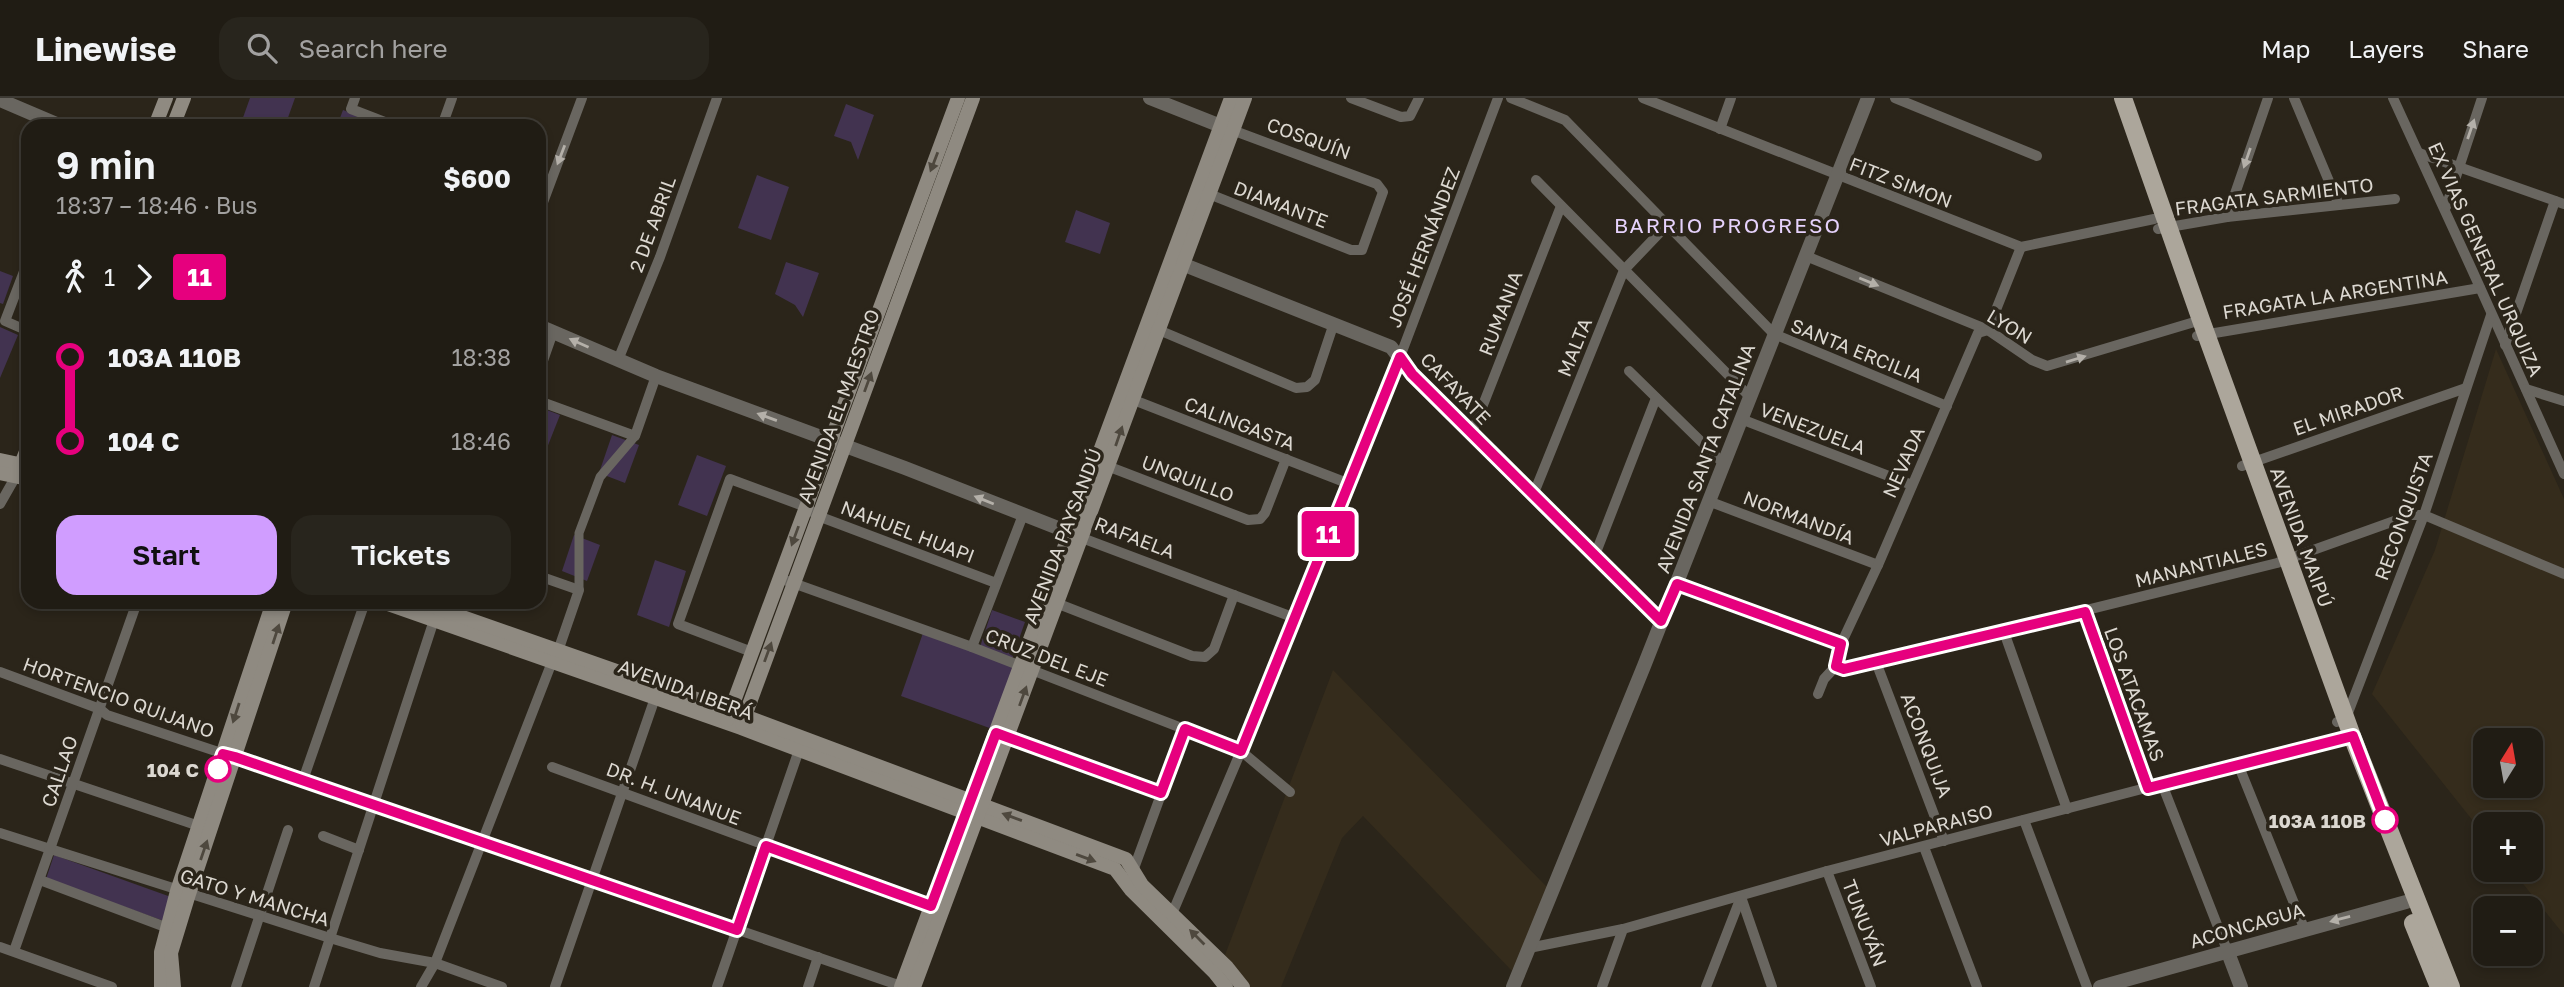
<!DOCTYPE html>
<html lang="en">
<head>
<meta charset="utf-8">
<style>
  :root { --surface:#201c14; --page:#28251d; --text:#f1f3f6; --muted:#a2a1a0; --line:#3d3a34; --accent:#d09dff }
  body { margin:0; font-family:"Golos Text",sans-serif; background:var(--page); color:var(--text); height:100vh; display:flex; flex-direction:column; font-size:26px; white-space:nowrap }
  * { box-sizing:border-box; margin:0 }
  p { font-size:23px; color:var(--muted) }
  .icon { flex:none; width:38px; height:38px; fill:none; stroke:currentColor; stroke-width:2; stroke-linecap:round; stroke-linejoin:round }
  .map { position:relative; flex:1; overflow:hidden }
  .details { position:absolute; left:21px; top:21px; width:525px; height:490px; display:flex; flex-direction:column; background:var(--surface); border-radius:21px; box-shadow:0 4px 10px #0003,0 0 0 2px var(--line) }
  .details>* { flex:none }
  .badge { padding:0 14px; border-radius:5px; font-size:24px; line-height:46px }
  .needle { width:46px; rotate:11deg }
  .fabs { position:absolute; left:2473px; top:630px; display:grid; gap:14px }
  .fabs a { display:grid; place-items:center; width:70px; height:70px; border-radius:14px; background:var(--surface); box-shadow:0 4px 10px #0003,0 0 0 2px var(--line); font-size:35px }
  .map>.badge { position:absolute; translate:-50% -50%; box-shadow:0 0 0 4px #fff }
  .legs { display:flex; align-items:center; gap:10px; height:77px; padding:0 35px; font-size:23px }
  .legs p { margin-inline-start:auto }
  .head { display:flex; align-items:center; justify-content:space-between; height:119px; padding:0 35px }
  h1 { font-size:38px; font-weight:600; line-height:52px }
  .cta { display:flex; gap:14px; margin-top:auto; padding:14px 35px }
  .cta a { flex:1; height:80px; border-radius:21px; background:var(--accent); color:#111; font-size:28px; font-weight:600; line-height:80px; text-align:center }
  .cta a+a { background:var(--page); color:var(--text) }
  ul { padding:0 35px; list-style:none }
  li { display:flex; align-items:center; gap:24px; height:84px; font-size:26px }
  li i { display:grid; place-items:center; width:10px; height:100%; margin:0 9px; background:currentColor }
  li i::after { content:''; width:18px; height:18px; margin:-9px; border:5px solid; border-radius:50%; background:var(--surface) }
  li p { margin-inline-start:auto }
  li:first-child i { background:linear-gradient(#0000 50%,currentColor 0) }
  li:last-child i { background:linear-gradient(currentColor 50%,#0000 0) }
  header { display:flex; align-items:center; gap:42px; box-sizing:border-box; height:98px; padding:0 35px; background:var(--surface); border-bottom:2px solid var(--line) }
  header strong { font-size:33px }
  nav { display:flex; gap:38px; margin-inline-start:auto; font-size:24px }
  .search { width:490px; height:63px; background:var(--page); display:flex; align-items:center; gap:18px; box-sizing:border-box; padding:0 24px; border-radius:21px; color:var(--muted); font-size:26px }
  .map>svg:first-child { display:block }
  .built { fill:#352c1c; fill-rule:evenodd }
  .green { fill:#423350 }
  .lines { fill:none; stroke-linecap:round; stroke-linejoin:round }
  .pedestrian { stroke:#696660; stroke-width:9 }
  .minor { stroke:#696660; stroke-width:10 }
  .tertiary { stroke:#696660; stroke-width:14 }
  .secondary { stroke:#8f8a81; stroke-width:14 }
  .primary { stroke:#aca69b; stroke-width:18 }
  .oneway { fill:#b4b0a9 }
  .oneway2 { fill:#4e483e }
  .line-1-casing { stroke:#fff; stroke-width:16 }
  .line-1 { stroke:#e6007e; stroke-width:10 }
  .stop-1-dot { fill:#fff; stroke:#e6007e; stroke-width:3.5 }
  .labels { text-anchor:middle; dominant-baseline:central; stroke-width:7; stroke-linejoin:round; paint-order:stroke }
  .street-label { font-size:19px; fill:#dcd8d1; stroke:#2b251a }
  .stop-label { font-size:19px; font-weight:bold; fill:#dcd8d1; stroke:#2b251a; text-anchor:end }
  .neighbourhood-label { font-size:21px; letter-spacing:2px; fill:#e6d2fc; stroke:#2b251a }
</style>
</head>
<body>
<header>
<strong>Linewise</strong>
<div class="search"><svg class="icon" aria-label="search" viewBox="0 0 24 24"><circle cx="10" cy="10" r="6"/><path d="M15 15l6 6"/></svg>Search here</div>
<nav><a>Map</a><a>Layers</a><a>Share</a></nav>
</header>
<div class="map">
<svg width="2564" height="889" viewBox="0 0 2564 889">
  <rect width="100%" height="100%" fill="#2b251a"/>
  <!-- built -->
  <g class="built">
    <path d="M2496,251L2564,401V837L2512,772H2530V726H2485V738L2372,596L2435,452ZM2485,642H2530V688H2485Z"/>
    <polygon points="1333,572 1548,790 1512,873 1363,718 1342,740 1281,889 1250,889 1225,857"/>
  </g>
  <!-- green -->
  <g class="green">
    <polygon points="250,0 295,0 285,28 240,28"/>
    <polygon points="846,6 874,17 858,62 851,44 834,38"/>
    <polygon points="343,12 371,23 369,28 337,28"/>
    <polygon points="757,77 789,89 771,142 738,130"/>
    <polygon points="1076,112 1110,125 1100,156 1065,144"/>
    <polygon points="786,164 819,175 803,219 795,207 775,196"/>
    <polygon points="0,173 13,178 3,206 0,205"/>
    <polygon points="0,229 18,237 0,280"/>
    <polygon points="539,309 560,317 543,360 539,359"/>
    <polygon points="612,337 639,347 625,385 599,375"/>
    <polygon points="697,357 726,368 707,418 678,407"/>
    <polygon points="574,437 600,447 587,483 562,473"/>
    <polygon points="655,462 686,473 669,529 637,517"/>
    <polygon points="992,512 1025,524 1012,561 980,549"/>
    <polygon points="923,535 1017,568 995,632 901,598"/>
    <polygon points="54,757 171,799 164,823 46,781"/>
  </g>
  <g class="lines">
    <!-- pedestrian -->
    <g class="pedestrian">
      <polyline points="539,349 539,360"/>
      <polyline points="579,492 579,435 600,379 635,338"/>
    </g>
    <!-- minor -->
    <g class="minor">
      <polyline points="355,0 351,11 395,28"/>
      <polyline points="1351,0 1401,19 1410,18 1419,0"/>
      <polyline points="1511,0 1565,22 1774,236 1947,308"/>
      <polyline points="1643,0 2021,149 2154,121"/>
      <polyline points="1895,0 2037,58"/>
      <polyline points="2294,0 2339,107"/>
      <path d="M2393,0C2451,125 2508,250 2564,376"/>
      <polyline points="442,28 452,0"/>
      <polyline points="1720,31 1731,0"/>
      <polyline points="2419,55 2564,106"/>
      <polyline points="1536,82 1750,299"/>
      <polyline points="1204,94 1351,152 1362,152 1383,94 1377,86 1232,32"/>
      <polyline points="2446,109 2482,0"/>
      <polyline points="539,115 582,0"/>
      <polyline points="2227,119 2268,0"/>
      <polyline points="2158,131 2227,119 2395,101"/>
      <polyline points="1806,158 1988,232 2032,262 2047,268 2201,222"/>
      <polyline points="28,163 5,223 28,233"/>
      <polyline points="1154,230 1296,290 1307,289 1315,282 1334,225"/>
      <polyline points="2197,238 2480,190"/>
      <polyline points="2505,247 2555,103"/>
      <polyline points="618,262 660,159 717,0"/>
      <polyline points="1629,273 1723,365"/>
      <polyline points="539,274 553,234"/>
      <polyline points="2526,291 2564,303"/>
      <polyline points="1126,299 1347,385"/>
      <polyline points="539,303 635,338 656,278"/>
      <polyline points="1741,321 1912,387"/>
      <polyline points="1472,335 1561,108"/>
      <polyline points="1102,366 1248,422 1260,421 1265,415 1286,361"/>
      <polyline points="2242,368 2466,290"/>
      <polyline points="1534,395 1624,172 1667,127"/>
      <polyline points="1708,403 1878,467"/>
      <polyline points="0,406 16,378"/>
      <polyline points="1082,440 1295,520"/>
      <polyline points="1595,457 1656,300"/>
      <polyline points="539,478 579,492 558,553"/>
      <polyline points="779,480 972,549 1241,653 1290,694"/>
      <polyline points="1677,486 1841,546"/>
      <polyline points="1051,503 1192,558 1205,559 1214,551 1234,497"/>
      <polyline points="2085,514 2148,690"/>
      <polyline points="2004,534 2067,711"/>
      <polyline points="972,549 1023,417"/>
      <polyline points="752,554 678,526 730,381 806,409 818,418 996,485"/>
      <polyline points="1876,564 1944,743"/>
      <polyline points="1836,568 1844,571 1876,564 2277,465 2411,417 2424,417 2564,476"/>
      <polyline points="0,574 100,611 107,617 303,682 901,888"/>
      <polyline points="1818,596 1824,581 1836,568 1841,546 1878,467 1978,235 1988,232 2021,149"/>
      <polyline points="2337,624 2346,620 2424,417 2491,217"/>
      <polyline points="1002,637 1161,695"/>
      <polyline points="0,661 199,728"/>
      <polyline points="2238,666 2304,830"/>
      <polyline points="552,669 937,810"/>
      <polyline points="303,682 365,504"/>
      <polyline points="2162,686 2227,852"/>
      <polyline points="2024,722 2087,889"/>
      <polyline points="0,735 330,840 380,855 435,865 502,889"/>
      <polyline points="323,738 359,752"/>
      <polyline points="1924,749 1977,889"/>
      <polyline points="1133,773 1185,631"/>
      <polyline points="1827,773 1871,889"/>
      <polyline points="40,782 168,830"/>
      <polyline points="1741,799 1772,889"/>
      <polyline points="1169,823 1241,653 1400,259 1498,0"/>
      <polyline points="0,849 112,889"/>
      <polyline points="1529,850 1623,831 1827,773 2238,666 2352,638"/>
      <polyline points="14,853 137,504"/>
      <polyline points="236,889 288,732"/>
      <path d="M314,889C353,766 394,644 434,522"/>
      <polyline points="421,889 435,865 552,564"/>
      <polyline points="555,889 655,600"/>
      <polyline points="717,889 799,652"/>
      <polyline points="808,889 818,859"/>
      <polyline points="1602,889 1623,831"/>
      <polyline points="1706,889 1741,799"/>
    </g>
    <!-- tertiary -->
    <g class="tertiary">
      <polyline points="1150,0 1231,32"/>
      <polyline points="0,2 61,28"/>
      <polyline points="1172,162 1391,249 1412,276 1661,523"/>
      <polyline points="539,228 656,278 905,370 1081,439"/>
      <polyline points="2227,852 2241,889"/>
      <polyline points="1513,889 1644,568 1868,0"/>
      <polyline points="2100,889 2406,804"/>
    </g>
    <!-- secondary -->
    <g class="secondary">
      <polyline points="155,28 166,0"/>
      <polyline points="173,28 184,0"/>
      <polyline points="0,362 28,368"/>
      <polyline points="0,375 28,381"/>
      <polyline points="16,378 28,349"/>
      <polyline points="382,504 741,630 1115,771 1131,792 1214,874 1226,889"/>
      <polyline points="420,504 745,618 1126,761 1142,787 1227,869 1243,889"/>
      <polyline points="727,622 958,0"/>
      <polyline points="742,626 973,0"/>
      <polyline points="161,889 161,854 177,793 273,504"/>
      <polyline points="174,889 171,855 189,796 286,504"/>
      <polyline points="901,889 1231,0"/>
      <polyline points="914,889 1245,0"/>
    </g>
    <!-- primary -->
    <g class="primary">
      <polyline points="2123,0 2201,222 2352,638 2451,889"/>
      <polyline points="2413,825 2439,889"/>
    </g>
  </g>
  <!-- one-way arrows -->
  <defs><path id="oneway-solid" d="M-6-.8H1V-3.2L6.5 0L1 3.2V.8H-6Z" transform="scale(1.75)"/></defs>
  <g class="oneway">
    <use href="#oneway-solid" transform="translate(2471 31) rotate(-71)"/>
    <use href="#oneway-solid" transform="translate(561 57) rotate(111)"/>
    <use href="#oneway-solid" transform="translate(2247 60) rotate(109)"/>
    <use href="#oneway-solid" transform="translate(1869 184) rotate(22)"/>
    <use href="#oneway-solid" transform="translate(579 245) rotate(-156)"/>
    <use href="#oneway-solid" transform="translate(2076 261) rotate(-17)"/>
    <use href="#oneway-solid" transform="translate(767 319) rotate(-160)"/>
    <use href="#oneway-solid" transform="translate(984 402) rotate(-158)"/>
    <use href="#oneway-solid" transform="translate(2340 821) rotate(165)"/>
  </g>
  <g class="oneway2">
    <use href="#oneway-solid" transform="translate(934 64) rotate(111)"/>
    <use href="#oneway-solid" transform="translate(868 284) rotate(-70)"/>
    <use href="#oneway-solid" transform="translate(1119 338) rotate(-71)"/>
    <use href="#oneway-solid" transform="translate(795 438) rotate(110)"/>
    <use href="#oneway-solid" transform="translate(276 536) rotate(-72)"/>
    <use href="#oneway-solid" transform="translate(768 554) rotate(-70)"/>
    <use href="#oneway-solid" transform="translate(1023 598) rotate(-70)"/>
    <use href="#oneway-solid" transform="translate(236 615) rotate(108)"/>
    <use href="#oneway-solid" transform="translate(1012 719) rotate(-160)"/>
    <use href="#oneway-solid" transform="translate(204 752) rotate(-71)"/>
    <use href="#oneway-solid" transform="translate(1086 760) rotate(20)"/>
    <use href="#oneway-solid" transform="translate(1197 839) rotate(-135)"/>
  </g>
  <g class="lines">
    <defs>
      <polyline id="line-1" points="218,671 223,656 235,659 737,832 766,748 931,808 996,635 1161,695 1185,631 1241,653 1400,259 1412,276 1661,523 1677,486 1841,546 1836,568 1844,571 2085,514 2148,690 2353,638 2385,722"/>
    </defs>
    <!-- line-1 casing -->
    <use href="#line-1" class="line-1-casing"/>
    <!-- line-1 -->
    <use href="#line-1" class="line-1"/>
  </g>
  <!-- markers -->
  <g class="stop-1-dot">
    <circle cx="218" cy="671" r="12"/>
    <circle cx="2385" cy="722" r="12"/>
  </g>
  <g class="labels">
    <!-- street labels -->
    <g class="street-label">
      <text transform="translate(1309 40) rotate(20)">COSQUÍN</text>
      <text transform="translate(1901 84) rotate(21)">FITZ SIMON</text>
      <text transform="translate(2274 98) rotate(-7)">FRAGATA SARMIENTO</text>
      <text transform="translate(1281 106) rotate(21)">DIAMANTE</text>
      <text transform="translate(652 126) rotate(-70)">2 DE ABRIL</text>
      <text transform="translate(1423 149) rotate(-69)">JOSÉ HERNÁNDEZ</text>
      <text transform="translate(2486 161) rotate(66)">EX VIAS GENERAL URQUIZA</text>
      <text transform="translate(2335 196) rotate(-9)">FRAGATA LA ARGENTINA</text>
      <text transform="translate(1500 215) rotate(-69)">RUMANIA</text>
      <text transform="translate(2010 228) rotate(31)">LYON</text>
      <text transform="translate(1574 249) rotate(-68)">MALTA</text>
      <text transform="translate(1857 252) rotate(22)">SANTA ERCILIA</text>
      <text transform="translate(1456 290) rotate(46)">CAFAYATE</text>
      <text transform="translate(838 308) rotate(-70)">AVENIDA EL MAESTRO</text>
      <text transform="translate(2348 312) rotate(-19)">EL MIRADOR</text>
      <text transform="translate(1240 325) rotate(21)">CALINGASTA</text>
      <text transform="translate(1813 330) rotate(21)">VENEZUELA</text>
      <text transform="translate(1705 360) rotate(-69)">AVENIDA SANTA CATALINA</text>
      <text transform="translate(1903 364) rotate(-66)">NEVADA</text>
      <text transform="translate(1188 380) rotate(21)">UNQUILLO</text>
      <text transform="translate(2403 418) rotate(-70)">RECONQUISTA</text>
      <text transform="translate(1799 419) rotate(21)">NORMANDÍA</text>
      <text transform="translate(908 433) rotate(21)">NAHUEL HUAPI</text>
      <text transform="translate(1062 438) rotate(-69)">AVENIDA PAYSANDÚ</text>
      <text transform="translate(1135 439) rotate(21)">RAFAELA</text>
      <text transform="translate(2302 439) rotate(70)">AVENIDA MAIPÚ</text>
      <text transform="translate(2201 466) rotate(-14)">MANANTIALES</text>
      <text transform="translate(1047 559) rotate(21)">CRUZ DEL EJE</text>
      <text transform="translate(686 591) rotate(20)">AVENIDA IBERÁ</text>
      <text transform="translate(2135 596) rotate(70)">LOS ATACAMAS</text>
      <text transform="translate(119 599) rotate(20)">HORTENCIO QUIJANO</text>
      <text transform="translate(1927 647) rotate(69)">ACONQUIJA</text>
      <text transform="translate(59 673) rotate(-71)">CALLAO</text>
      <text transform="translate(674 695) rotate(21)">DR. H. UNANUE</text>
      <text transform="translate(1936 727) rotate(-15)">VALPARAISO</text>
      <text transform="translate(255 799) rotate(17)">GATO Y MANCHA</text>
      <text transform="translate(1865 825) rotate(69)">TUNUYÁN</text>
      <text transform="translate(2247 827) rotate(-16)">ACONCAGUA</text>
    </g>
    <!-- stop labels -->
    <g class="stop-label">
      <text x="199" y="671">104 C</text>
      <text x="2366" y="722">103A 110B</text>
    </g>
    <!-- neighbourhood labels -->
    <g class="neighbourhood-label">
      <text x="1728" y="127">BARRIO PROGRESO</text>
    </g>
  </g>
</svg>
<div class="fabs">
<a><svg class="needle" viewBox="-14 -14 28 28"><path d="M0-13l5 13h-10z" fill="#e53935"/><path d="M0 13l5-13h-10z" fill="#a2a1a0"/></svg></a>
<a>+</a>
<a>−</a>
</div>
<b class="badge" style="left:1328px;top:436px;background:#e6007e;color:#fff">11</b>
<section class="details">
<div class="head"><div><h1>9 min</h1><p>18:37 – 18:46 · Bus</p></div><b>$600</b></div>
<div class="legs"><svg class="icon" aria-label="walk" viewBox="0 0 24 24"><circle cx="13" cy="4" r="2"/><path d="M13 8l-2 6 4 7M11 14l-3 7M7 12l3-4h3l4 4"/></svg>1<svg class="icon" aria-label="forward" viewBox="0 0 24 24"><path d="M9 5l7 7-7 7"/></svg><b class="badge" style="background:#e6007e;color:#fff">11</b></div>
<ul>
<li><i style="color:#e6007e"></i><b>103A 110B</b><p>18:38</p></li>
<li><i style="color:#e6007e"></i><b>104 C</b><p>18:46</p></li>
</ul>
<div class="cta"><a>Start</a><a>Tickets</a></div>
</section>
</div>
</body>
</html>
